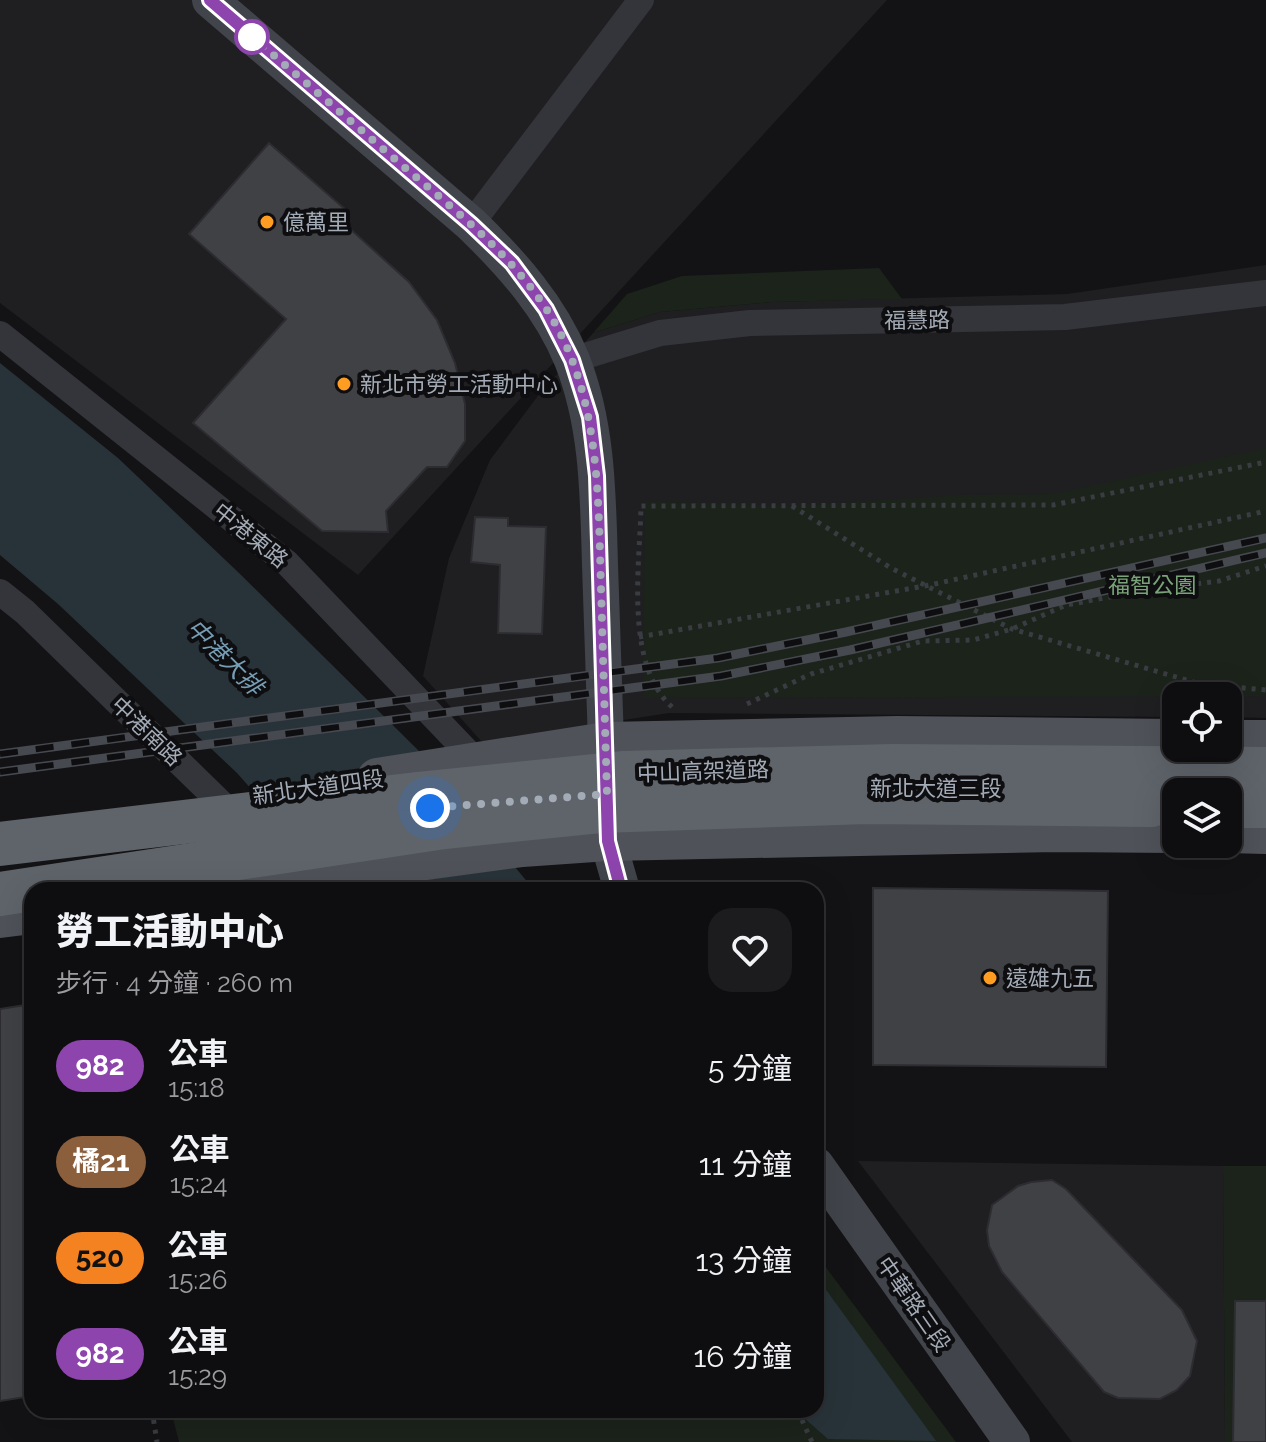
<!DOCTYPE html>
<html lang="zh-TW">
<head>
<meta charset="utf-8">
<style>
  :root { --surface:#0e0e10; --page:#1c1c1e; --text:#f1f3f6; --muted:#9b9c9f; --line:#2e2e30 }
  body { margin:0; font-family:Raleway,"Noto Sans TC",sans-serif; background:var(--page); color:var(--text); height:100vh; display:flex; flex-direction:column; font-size:30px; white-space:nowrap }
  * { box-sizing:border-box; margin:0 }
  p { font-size:26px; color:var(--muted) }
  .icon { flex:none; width:44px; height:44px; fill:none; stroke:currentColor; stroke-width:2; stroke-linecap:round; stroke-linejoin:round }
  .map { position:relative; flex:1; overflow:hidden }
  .details { position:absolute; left:24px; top:882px; width:800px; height:536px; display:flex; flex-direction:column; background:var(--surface); border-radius:24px; box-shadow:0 8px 32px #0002,0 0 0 2px var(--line) }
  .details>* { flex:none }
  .badge { padding:0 16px; border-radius:26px; font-size:28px; line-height:52px }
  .controls { position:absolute; left:1162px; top:682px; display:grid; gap:16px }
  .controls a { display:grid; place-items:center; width:80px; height:80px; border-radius:16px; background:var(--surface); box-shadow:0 8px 32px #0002,0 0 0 2px var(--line); font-size:40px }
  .you { position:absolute; width:40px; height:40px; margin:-20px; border:6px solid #fff; border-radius:50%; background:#1a73e8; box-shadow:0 0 0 12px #1a73e833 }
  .map>.badge { position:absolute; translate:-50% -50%; box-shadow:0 0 0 4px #fff }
  .round { display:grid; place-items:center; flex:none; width:84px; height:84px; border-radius:24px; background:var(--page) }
  .summary { display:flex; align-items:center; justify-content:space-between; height:136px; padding:0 32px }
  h1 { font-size:38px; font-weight:800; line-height:60px }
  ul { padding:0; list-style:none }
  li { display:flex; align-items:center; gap:24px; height:96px; padding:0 32px }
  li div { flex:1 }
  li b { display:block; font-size:30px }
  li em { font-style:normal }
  li .badge { min-width:88px; font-weight:700; text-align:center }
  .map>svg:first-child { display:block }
  .built { fill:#1f1f22 }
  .green { fill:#1b231b }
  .water { fill:#283339 }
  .building { fill:#3f4145; stroke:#2d2d31; stroke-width:2 }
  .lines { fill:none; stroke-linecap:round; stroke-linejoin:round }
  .path { stroke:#393c41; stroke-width:5; stroke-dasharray:4 6; stroke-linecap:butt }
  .street { stroke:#33353a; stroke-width:26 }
  .secondary { stroke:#41444a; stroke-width:36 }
  .primary { stroke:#4f5259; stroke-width:40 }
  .highway { stroke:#5f646b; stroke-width:44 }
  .rail-casing { stroke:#46494f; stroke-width:9 }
  .rail { stroke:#0e0e10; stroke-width:6; stroke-dasharray:18; stroke-linecap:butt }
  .highway-bridge { stroke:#5f646b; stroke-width:44 }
  .line-casing { stroke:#fff; stroke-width:18 }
  .line { stroke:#8e44ad; stroke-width:12 }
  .walk { stroke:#a3abb6; stroke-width:8; stroke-dasharray:0 14.4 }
  .stop-dot { fill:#fff; stroke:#8e44ad; stroke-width:4 }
  .poi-dot { fill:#fe9d21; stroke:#0e0e10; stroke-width:3 }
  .labels { text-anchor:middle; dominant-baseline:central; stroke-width:8; stroke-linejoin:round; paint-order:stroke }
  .poi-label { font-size:22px; fill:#a3abb6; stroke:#0e0e10; text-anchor:start }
  .street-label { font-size:22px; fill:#a3abb6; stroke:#0e0e10 }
  .park-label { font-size:22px; fill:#7aa379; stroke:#0e0e10 }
  .water-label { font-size:24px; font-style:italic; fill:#779eb4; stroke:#0e0e10 }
</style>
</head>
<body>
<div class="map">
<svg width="1266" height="1442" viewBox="0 0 1266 1442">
  <rect width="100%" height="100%" fill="#131315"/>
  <!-- built -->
  <g class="built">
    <polygon points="0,0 887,0 358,575 0,303"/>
    <polygon points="1266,265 1266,718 1228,717 1228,696 1176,696 1176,717 669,713 482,742 423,676 449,558 490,460 537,397 593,333 660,312 773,302 1067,294"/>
    <polygon points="858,1161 1223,1166 1225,1442 1072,1442"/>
  </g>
  <!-- green -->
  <g class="green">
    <polygon points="879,268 902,299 773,302 660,312 593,333 627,294 682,276"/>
    <polygon points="1266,448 1266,696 643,698 645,501 791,506 958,495 1053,494"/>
    <polygon points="1223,1166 1266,1166 1266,1442 1225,1442"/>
    <polygon points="816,1254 956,1442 179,1442 171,1410 816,1410"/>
  </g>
  <!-- water -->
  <g class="water">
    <polygon points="0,363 118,458 239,573 422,754 534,890 341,890 237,773 58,604 0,555"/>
    <polygon points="816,1276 936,1441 828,1439 795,1410 816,1410"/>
  </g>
  <!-- building -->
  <g class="building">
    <polygon points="269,143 346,210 338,218 409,282 437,320 455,363 465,404 465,441 447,467 427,467 386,511 388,532 322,531 193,423 286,319 189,234"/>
    <polygon points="475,517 508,518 508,526 546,527 542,634 498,633 500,565 471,562"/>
    <polygon points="873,888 1108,891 1106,1067 873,1065"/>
    <polygon points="32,1004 32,1396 0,1401 0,1009"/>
    <polygon points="1052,1180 1066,1189 1182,1310 1197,1341 1190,1376 1177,1390 1160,1399 1118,1398 1104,1392 1002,1272 989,1246 987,1230 992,1205 1018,1186 1031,1182"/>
    <polygon points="1235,1301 1266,1301 1266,1442 1233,1442"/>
  </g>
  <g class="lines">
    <!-- path -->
    <g class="path">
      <polyline points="792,506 891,568 1012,629 1200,684 1266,690"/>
      <polyline points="639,637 930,585 1266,511"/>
      <polyline points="747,704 811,674 923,641 973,640 1012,629 1066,605 1148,590 1219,581 1266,566"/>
      <path d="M672,707C624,663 640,565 641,506L1053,505L1266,462"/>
      <polyline points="152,1410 157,1442"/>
      <polyline points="785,1410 801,1418 812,1442"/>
    </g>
    <!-- street -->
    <g class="street">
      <polyline points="471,224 641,0"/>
      <polyline points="0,334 287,563 478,763"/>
      <polyline points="572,360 660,333 750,323 1065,317 1266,293"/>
      <polyline points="0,592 25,612 220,802 235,821"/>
    </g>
    <!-- secondary -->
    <g class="secondary">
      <path d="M210,0L471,224C512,264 550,306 572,360C598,426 598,496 600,565C602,624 604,683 606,742"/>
      <polyline points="608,841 622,890"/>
      <polyline points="816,1165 1012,1442"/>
    </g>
    <!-- primary -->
    <g class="primary">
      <polyline points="1228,740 1266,740"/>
      <polyline points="377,778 606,742 897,736 1176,739"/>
      <polyline points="1228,833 1266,834"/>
      <polyline points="205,890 522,847 608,841 1056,832 1176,833"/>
      <polyline points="0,918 32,914"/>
    </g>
    <!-- highway -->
    <polyline class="highway" points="1228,806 1266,806"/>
    <defs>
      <g id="rail">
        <polyline points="0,754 718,658 846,632 1266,538"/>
        <polyline points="0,772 721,676 850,650 1266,553"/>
      </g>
    </defs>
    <!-- rail casing -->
    <use href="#rail" class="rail-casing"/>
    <!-- rail -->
    <use href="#rail" class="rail"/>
    <!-- highway-bridge -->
    <g class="highway-bridge">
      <polyline points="0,844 417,794 625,773 893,766 1266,769"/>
      <polyline points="0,894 444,827 600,811 867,802 1151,805"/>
    </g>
  </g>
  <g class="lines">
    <defs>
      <polyline id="line" points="210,0 471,224 512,263 546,309 572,360 590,417 597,476 608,841 621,890"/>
    </defs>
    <!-- line casing -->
    <use href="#line" class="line-casing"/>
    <!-- line -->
    <use href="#line" class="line"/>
    <!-- walk -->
    <path class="walk" d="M252,37C303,80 353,123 404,167C455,210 507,251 545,307C600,390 598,492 601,588C603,656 605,725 607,794L430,808"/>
  </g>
  <!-- markers -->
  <circle class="stop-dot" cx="252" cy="37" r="16"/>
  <g class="poi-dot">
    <circle cx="267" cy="222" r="8"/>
    <circle cx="344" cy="384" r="8"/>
    <circle cx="990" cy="978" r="8"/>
  </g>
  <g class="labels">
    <!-- poi labels -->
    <g class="poi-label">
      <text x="283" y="222">億萬里</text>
      <text x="360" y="384">新北市勞工活動中心</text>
      <text x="1006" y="978">遠雄九五</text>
    </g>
    <!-- street labels -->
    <g class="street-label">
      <text transform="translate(917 320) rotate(-1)">福慧路</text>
      <text transform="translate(251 535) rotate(39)">中港東路</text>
      <text transform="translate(147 731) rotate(44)">中港南路</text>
      <text transform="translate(703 771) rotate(-2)">中山高架道路</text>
      <text transform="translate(318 787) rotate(-8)">新北大道四段</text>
      <text x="936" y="788">新北大道三段</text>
      <text transform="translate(914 1304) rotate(55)">中華路三段</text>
    </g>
    <!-- park labels -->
    <g class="park-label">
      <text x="1152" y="585">福智公園</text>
    </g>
    <!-- water labels -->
    <g class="water-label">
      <text transform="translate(225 657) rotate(45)">中港大排</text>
    </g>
  </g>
</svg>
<div class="controls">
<a><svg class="icon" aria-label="locate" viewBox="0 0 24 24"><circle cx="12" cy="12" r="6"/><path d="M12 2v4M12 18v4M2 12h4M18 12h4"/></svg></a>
<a><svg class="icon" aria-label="layers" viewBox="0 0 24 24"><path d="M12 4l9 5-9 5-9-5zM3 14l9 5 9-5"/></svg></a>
</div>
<div class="you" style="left:430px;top:808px"></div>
<section class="details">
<div class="summary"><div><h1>勞工活動中心</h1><p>步行 · 4 分鐘 · 260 m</p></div><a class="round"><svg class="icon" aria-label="heart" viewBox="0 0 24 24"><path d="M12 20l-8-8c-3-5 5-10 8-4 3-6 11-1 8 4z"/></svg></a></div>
<ul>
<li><span class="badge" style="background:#8e44ad;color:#fff">982</span><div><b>公車</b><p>15:18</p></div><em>5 分鐘</em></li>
<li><span class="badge" style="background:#8b5e3c;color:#fff">橘21</span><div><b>公車</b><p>15:24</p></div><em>11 分鐘</em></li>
<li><span class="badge" style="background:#f58220;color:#111">520</span><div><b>公車</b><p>15:26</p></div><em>13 分鐘</em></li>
<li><span class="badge" style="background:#8e44ad;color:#fff">982</span><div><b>公車</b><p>15:29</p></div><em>16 分鐘</em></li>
</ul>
</section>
</div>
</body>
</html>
